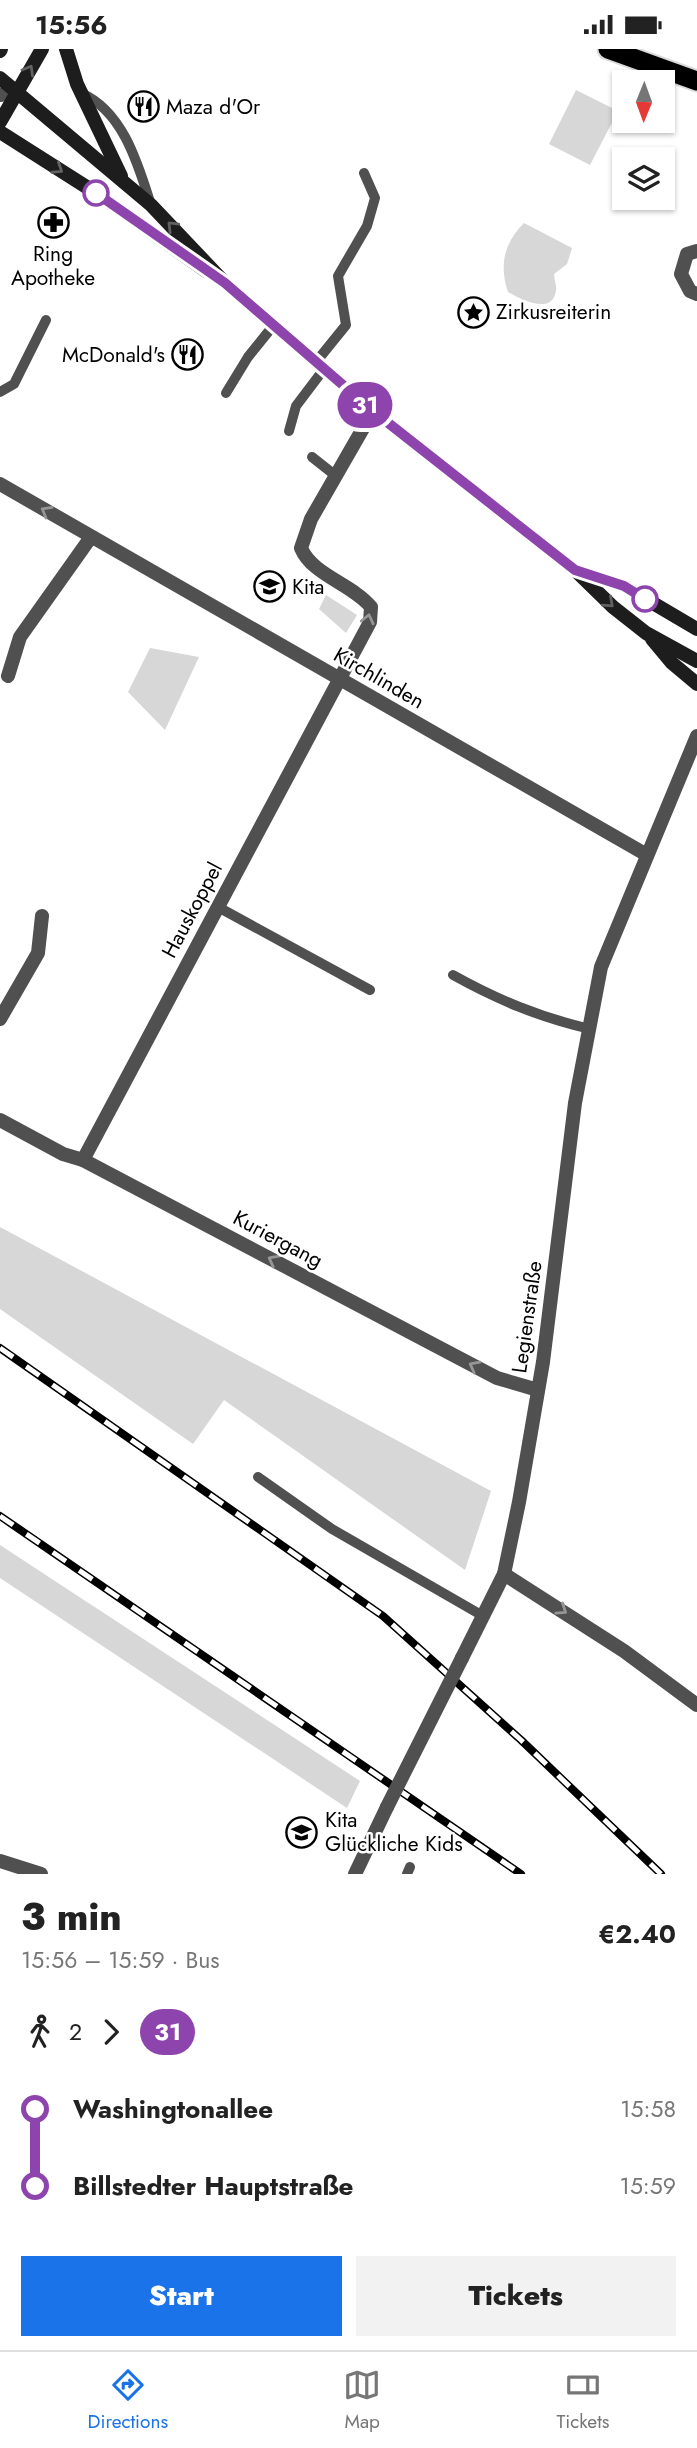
<!DOCTYPE html>
<html lang="en">
<head>
<meta charset="utf-8">
<style>
  :root { --surface:#fff; --page:#f2f2f2; --text:#222; --muted:#767676; --line:#e0e0e0; --accent:#1a73e8 }
  body { margin:0; font-family:Jost,sans-serif; background:var(--page); color:var(--text); height:100vh; display:flex; flex-direction:column; font-size:26px; white-space:nowrap }
  * { box-sizing:border-box; margin:0 }
  p { font-size:23px; color:var(--muted) }
  .icon { flex:none; width:38px; height:38px; fill:none; stroke:currentColor; stroke-width:2; stroke-linecap:round; stroke-linejoin:round }
  .map { position:relative; height:1825px; overflow:hidden }
  .side { display:flex; flex-direction:column; background:var(--surface); flex:1 }
  .side>* { flex:none }
  .badge { padding:0 14px; border-radius:23px; font-size:24px; line-height:46px }
  .needle { width:46px; rotate:181deg }
  .tools { position:absolute; left:612px; top:21px; display:grid; gap:14px }
  .tools a { display:grid; place-items:center; width:63px; height:63px; border-radius:0px; background:var(--surface); box-shadow:0 2px 5px #0004; font-size:35px }
  .map>.badge { position:absolute; translate:-50% -50%; box-shadow:0 0 0 4px #fff }
  .legs { display:flex; align-items:center; gap:10px; height:77px; padding:0 21px; font-size:23px }
  .legs p { margin-inline-start:auto }
  .overview { display:flex; align-items:center; justify-content:space-between; height:119px; padding:0 21px }
  h1 { font-size:38px; font-weight:800; line-height:52px }
  .button { display:flex; gap:14px; margin-top:auto; padding:14px 21px }
  .button a { flex:1; height:80px; border-radius:0px; background:var(--accent); color:#fff; font-size:28px; font-weight:800; line-height:80px; text-align:center }
  .button a+a { background:var(--page); color:var(--text) }
  ul { padding:0 21px; list-style:none }
  li { display:flex; align-items:center; gap:24px; height:77px; font-size:26px }
  li i { display:grid; place-items:center; width:10px; height:100%; margin:0 9px; background:currentColor }
  li i::after { content:''; width:18px; height:18px; margin:-9px; border:5px solid; border-radius:50%; background:var(--surface) }
  li p { margin-inline-start:auto }
  li:first-child i { background:linear-gradient(#0000 50%,currentColor 0) }
  li:last-child i { background:linear-gradient(currentColor 50%,#0000 0) }
  .status { display:flex; justify-content:space-between; align-items:center; height:49px; padding:0 35px; background:var(--surface); direction:ltr }
  .status svg { height:19px; fill:currentColor }
  .tabs { display:flex; justify-content:space-around; align-items:center; height:98px; border-top:2px solid var(--line); background:var(--surface); font-size:19px; color:var(--muted) }
  .tabs a { display:grid; justify-items:center; gap:4px }
  .tabs .on { color:var(--accent) }
  .map>svg:first-child { display:block }
  .green { fill:#d7d7d7 }
  .lines { fill:none; stroke-linecap:round; stroke-linejoin:round }
  .trunk-casing { stroke:#dbdbdb; stroke-width:23 }
  .service { stroke:#505050; stroke-width:10 }
  .minor { stroke:#505050; stroke-width:14 }
  .tertiary { stroke:#505050; stroke-width:14 }
  .secondary { stroke:#1d1d1d; stroke-width:14 }
  .trunk { stroke:#000; stroke-width:19 }
  .rail-casing { stroke:#000; stroke-width:8 }
  .rail { stroke:#fff; stroke-width:5; stroke-dasharray:16; stroke-linecap:butt }
  .minor-bridge { stroke:#505050; stroke-width:14 }
  .oneway { stroke:#616161 }
  .oneway2 { stroke:#969696 }
  .line-1-casing { stroke:#fff; stroke-width:16 }
  .line-1 { stroke:#8e44ad; stroke-width:10 }
  .stop-1-dot { fill:#fff; stroke:#8e44ad; stroke-width:3.5 }
  .labels { text-anchor:middle; dominant-baseline:central; stroke-width:5; stroke-linejoin:round; paint-order:stroke }
  .poi-label { font-size:21px; fill:#000; stroke:#fff; text-anchor:start }
  .street-label { font-size:21px; fill:#000; stroke:#fff }
</style>
</head>
<body>
<div class="status"><b>15:56</b><svg viewBox="0 0 49 12"><path d="M0 12V9h3v3zM5 12V6h3v6zM10 12V3h3v9zM15 12V0h3v12zM26 1h20v11H26zM47 4h2v5h-2z"/></svg></div>
<div class="map">
<svg width="697" height="1825" viewBox="0 0 697 1825">
  <rect width="100%" height="100%" fill="#fff"/>
  <!-- green -->
  <g class="green">
    <polygon points="576,41 618,62 590,116 549,95"/>
    <path d="M524,174L572,199L567,215L554,225C554,230 557,237 556,241C553,268 519,249 508,243C499,216 504,194 524,174Z"/>
    <polygon points="326,546 357,566 346,584 319,560"/>
    <polygon points="150,599 199,608 165,681 128,643"/>
    <polygon points="0,1178 491,1442 465,1521 224,1351 193,1395 0,1260"/>
    <polygon points="0,1496 360,1732 347,1759 0,1529"/>
  </g>
  <g class="lines">
    <defs>
      <polyline id="trunk" points="608,0 697,32"/>
    </defs>
    <!-- trunk casing -->
    <use href="#trunk" class="trunk-casing"/>
    <!-- service -->
    <g class="service">
      <path d="M81,44C123,62 138,115 151,156"/>
      <polyline points="316,313 346,276 338,227 367,177 375,149 364,124"/>
      <polyline points="0,343 14,335 46,271"/>
      <polyline points="226,344 248,308 273,277"/>
      <polyline points="289,382 296,357 324,320"/>
      <polyline points="312,408 336,427"/>
      <polyline points="218,858 370,941"/>
      <path d="M453,926C498,951 539,968 590,980"/>
      <polyline points="258,1428 332,1480 483,1567"/>
      <polyline points="407,1825 410,1818"/>
    </g>
    <!-- minor -->
    <g class="minor">
      <polyline points="697,202 687,205 681,225 690,242 697,245"/>
      <polyline points="0,435 647,806"/>
      <polyline points="8,627 20,588 91,488"/>
      <polyline points="0,970 38,904 42,867"/>
      <polyline points="0,1071 63,1105 83,1111 497,1329 538,1341"/>
      <path d="M83,1111L370,573L371,558C352,535 312,526 301,499L311,470L373,362"/>
      <polyline points="504,1525 624,1602 697,1656"/>
      <polyline points="462,1609 504,1525 519,1453 543,1313 575,1054 601,918 697,687"/>
      <polyline points="0,1812 41,1825"/>
      <polyline points="355,1825 387,1758"/>
    </g>
    <!-- tertiary -->
    <polyline class="tertiary" points="0,46 17,43"/>
    <!-- secondary -->
    <g class="secondary">
      <polyline points="66,0 77,35 121,127"/>
      <polyline points="0,2 1,0"/>
      <polyline points="0,29 151,156 225,234 373,362 575,521 613,558 646,584 697,612"/>
      <polyline points="0,73 42,0"/>
      <polyline points="0,83 96,144 206,222"/>
      <polyline points="579,523 624,537 697,580"/>
      <polyline points="652,590 672,614 697,635"/>
    </g>
    <!-- trunk -->
    <use href="#trunk" class="trunk"/>
    <defs>
      <g id="rail">
        <polyline points="0,1299 383,1567 521,1691 661,1825"/>
        <polyline points="0,1467 521,1825"/>
      </g>
    </defs>
    <!-- rail casing -->
    <use href="#rail" class="rail-casing"/>
    <!-- rail -->
    <use href="#rail" class="rail"/>
    <!-- minor-bridge -->
    <polyline class="minor-bridge" points="387,1758 462,1609"/>
  </g>
  <!-- one-way arrows -->
  <defs><path id="oneway-chevron" d="M-2-3.5L2.5 0L-2 3.5" fill="none" stroke-width="1.6" stroke-linecap="round" stroke-linejoin="round" transform="scale(1.75)"/></defs>
  <g class="oneway">
    <use href="#oneway-chevron" transform="translate(29 21) rotate(-60)"/>
    <use href="#oneway-chevron" transform="translate(58 120) rotate(33)"/>
    <use href="#oneway-chevron" transform="translate(172 177) rotate(-135)"/>
    <use href="#oneway-chevron" transform="translate(609 554) rotate(42)"/>
  </g>
  <g class="oneway2">
    <use href="#oneway-chevron" transform="translate(46 462) rotate(-150)"/>
    <use href="#oneway-chevron" transform="translate(368 570) rotate(-77)"/>
    <use href="#oneway-chevron" transform="translate(273 1211) rotate(-152)"/>
    <use href="#oneway-chevron" transform="translate(474 1317) rotate(-152)"/>
    <use href="#oneway-chevron" transform="translate(562 1561) rotate(34)"/>
  </g>
  <g class="lines">
    <defs>
      <polyline id="line-1" points="96,144 225,234 373,362 575,521 624,537 645,550"/>
    </defs>
    <!-- line-1 casing -->
    <use href="#line-1" class="line-1-casing"/>
    <!-- line-1 -->
    <use href="#line-1" class="line-1"/>
  </g>
  <!-- icons -->
  <defs>
    <symbol id="restaurant-ring" viewBox="-11 -11 22 22"><circle r="9.5" fill="#fff" stroke="#000" stroke-width="1.5"/><path d="M-5-6h1v4h1v-4h1v4h1v-4h1v5L-1.5 .5V6h-2V.5L-5-1ZM5-6V6H3V1.5H1.5Q1.5-4 5-6Z" fill="#000"/></symbol>
    <symbol id="pharmacy-ring" viewBox="-11 -11 22 22"><circle r="9.5" fill="#fff" stroke="#000" stroke-width="1.5"/><path d="M-2-6h4v4h4v4h-4v4h-4v-4h-4v-4h4Z" fill="#000"/></symbol>
    <symbol id="sight-ring" viewBox="-11 -11 22 22"><circle r="9.5" fill="#fff" stroke="#000" stroke-width="1.5"/><path d="M0-6L1.8-2.2L6-1.7L2.9 1.2L3.7 5.4L0 3.3L-3.7 5.4L-2.9 1.2L-6-1.7L-1.8-2.2Z" fill="#000"/></symbol>
    <symbol id="school-ring" viewBox="-11 -11 22 22"><circle r="9.5" fill="#fff" stroke="#000" stroke-width="1.5"/><path d="M0-5L7-2L0 1L-7-2ZM-4 1L0 2.5L4 1V4Q0 6-4 4Z" fill="#000"/></symbol>
  </defs>
  <g fill-rule="evenodd">
    <use href="#restaurant-ring" x="126" y="40" width="35" height="35"/>
    <use href="#pharmacy-ring" x="36" y="156" width="35" height="35"/>
    <use href="#sight-ring" x="456" y="246" width="35" height="35"/>
    <use href="#restaurant-ring" x="170" y="288" width="35" height="35"/>
    <use href="#school-ring" x="252" y="520" width="35" height="35"/>
    <use href="#school-ring" x="284" y="1766" width="35" height="35"/>
  </g>
  <!-- markers -->
  <g class="stop-1-dot">
    <circle cx="96" cy="144" r="12"/>
    <circle cx="645" cy="550" r="12"/>
  </g>
  <g class="labels">
    <!-- poi labels -->
    <g class="poi-label">
      <text x="166" y="58">Maza d'Or</text>
      <text x="53" y="205" text-anchor="middle">Ring<tspan x="53" dy="24">Apotheke</tspan></text>
      <text x="496" y="263">Zirkusreiterin</text>
      <text x="165" y="306" text-anchor="end">McDonald's</text>
      <text x="292" y="538">Kita</text>
      <text x="325" y="1771">Kita<tspan x="325" dy="24">Glückliche Kids</tspan></text>
    </g>
    <!-- street labels -->
    <g class="street-label">
      <text transform="translate(379 629) rotate(30)">Kirchlinden</text>
      <text transform="translate(192 861) rotate(-62)">Hauskoppel</text>
      <text transform="translate(278 1190) rotate(28)">Kuriergang</text>
      <text transform="translate(527 1268) rotate(-82)">Legienstraße</text>
    </g>
  </g>
</svg>
<div class="tools">
<a><svg class="needle" viewBox="-14 -14 28 28"><path d="M0-13l5 13h-10z" fill="#e53935"/><path d="M0 13l5-13h-10z" fill="#767676"/></svg></a>
<a><svg class="icon" aria-label="layers" viewBox="0 0 24 24"><path d="M12 4l9 5-9 5-9-5zM3 14l9 5 9-5"/></svg></a>
</div>
<b class="badge" style="left:365px;top:356px;background:#8e44ad;color:#fff">31</b>
</div>
<section class="side">
<div class="overview"><div><h1>3 min</h1><p>15:56 – 15:59 · Bus</p></div><b>€2.40</b></div>
<div class="legs"><svg class="icon" aria-label="walk" viewBox="0 0 24 24"><circle cx="13" cy="4" r="2"/><path d="M13 8l-2 6 4 7M11 14l-3 7M7 12l3-4h3l4 4"/></svg>2<svg class="icon" aria-label="forward" viewBox="0 0 24 24"><path d="M9 5l7 7-7 7"/></svg><b class="badge" style="background:#8e44ad;color:#fff">31</b></div>
<ul>
<li><i style="color:#8e44ad"></i><b>Washingtonallee</b><p>15:58</p></li>
<li><i style="color:#8e44ad"></i><b>Billstedter Hauptstraße</b><p>15:59</p></li>
</ul>
<div class="button"><a>Start</a><a>Tickets</a></div>
</section>
<nav class="tabs">
<a class="on"><svg class="icon" aria-label="directions" viewBox="0 0 24 24"><path d="M12 3l9 9-9 9-9-9zM9 14v-3h6M13 9l2 2-2 2"/></svg>Directions</a>
<a><svg class="icon" aria-label="map" viewBox="0 0 24 24"><path d="M3 6l6-2 6 2 6-2v14l-6 2-6-2-6 2zM9 4v14M15 6v14"/></svg>Map</a>
<a><svg class="icon" aria-label="tickets" viewBox="0 0 24 24"><path d="M3 7h18v10H3zM15 7v10"/></svg>Tickets</a>
</nav>
</body>
</html>
